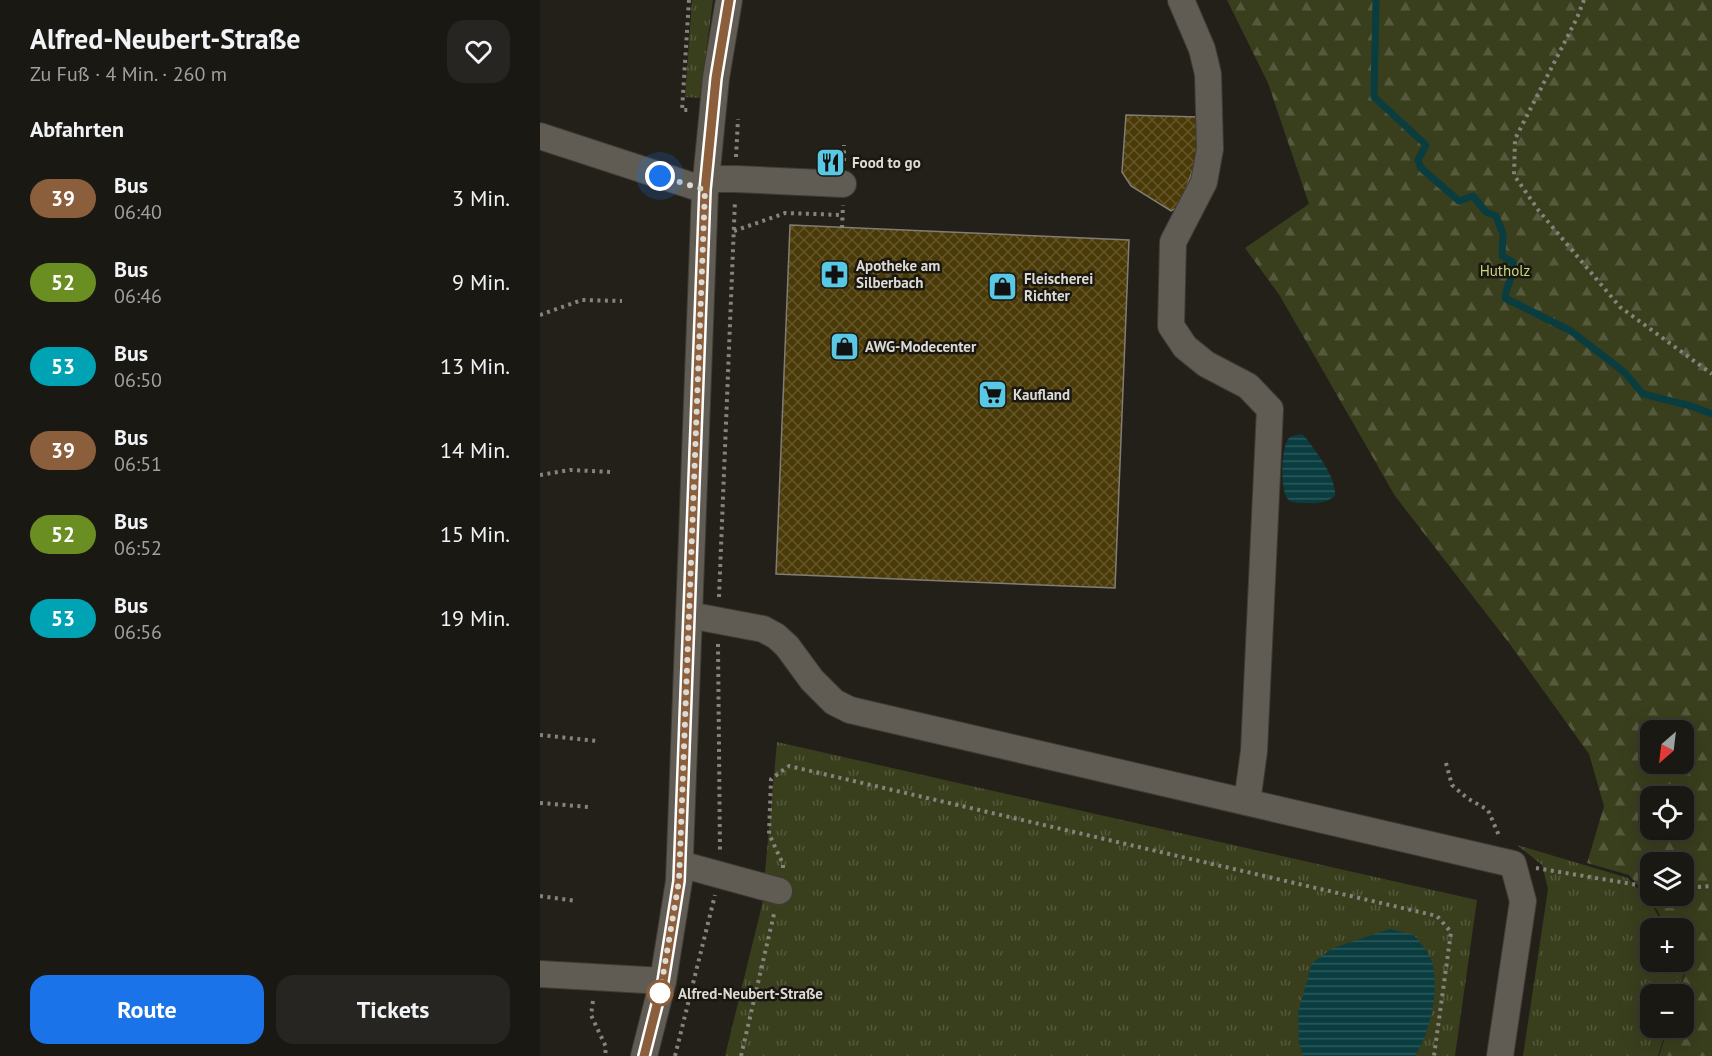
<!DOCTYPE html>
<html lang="de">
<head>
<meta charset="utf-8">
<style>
  :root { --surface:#1a1813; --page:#272521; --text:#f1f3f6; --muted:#9fa0a0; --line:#383733; --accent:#1a73e8 }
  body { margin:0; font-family:"PT Sans",sans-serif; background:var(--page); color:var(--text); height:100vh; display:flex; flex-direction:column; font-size:22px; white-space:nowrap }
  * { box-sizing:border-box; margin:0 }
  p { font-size:20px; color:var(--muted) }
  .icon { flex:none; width:33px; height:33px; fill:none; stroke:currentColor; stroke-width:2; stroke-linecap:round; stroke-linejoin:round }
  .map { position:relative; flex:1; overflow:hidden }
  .side { display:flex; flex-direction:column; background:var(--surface); width:540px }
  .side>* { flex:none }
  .badge { padding:0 12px; border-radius:20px; font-size:21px; line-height:39px }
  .needle { width:39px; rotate:208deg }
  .buttons { position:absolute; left:1100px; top:720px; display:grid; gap:12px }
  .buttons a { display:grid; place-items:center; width:54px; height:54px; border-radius:12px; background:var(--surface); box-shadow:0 6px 24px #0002,0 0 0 2px var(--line); font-size:30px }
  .you { position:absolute; width:30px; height:30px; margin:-15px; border:4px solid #fff; border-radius:50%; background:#1a73e8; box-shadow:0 0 0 9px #1a73e833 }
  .map>.badge { position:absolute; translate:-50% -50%; box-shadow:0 0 0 3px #fff }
  h2 { padding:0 30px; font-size:22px; line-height:54px }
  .round { display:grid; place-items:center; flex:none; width:63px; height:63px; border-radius:18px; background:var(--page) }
  .overview { display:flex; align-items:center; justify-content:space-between; height:102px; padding:0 30px }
  h1 { font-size:28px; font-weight:700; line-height:45px }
  .primary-button { display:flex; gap:12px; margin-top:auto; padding:12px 30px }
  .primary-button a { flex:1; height:69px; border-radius:18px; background:var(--accent); color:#fff; font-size:24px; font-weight:700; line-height:69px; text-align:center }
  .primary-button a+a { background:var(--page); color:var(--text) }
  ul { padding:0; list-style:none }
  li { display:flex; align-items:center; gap:18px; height:84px; padding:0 30px }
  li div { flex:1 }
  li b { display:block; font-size:22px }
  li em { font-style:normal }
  li .badge { min-width:66px; font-weight:700; text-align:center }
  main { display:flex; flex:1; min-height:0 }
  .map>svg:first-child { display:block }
  .grass { fill:url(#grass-tufts) }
  .forest { fill:url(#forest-firs); fill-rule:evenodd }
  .water { fill:url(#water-rules) }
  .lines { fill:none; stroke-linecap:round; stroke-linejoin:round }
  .stream { stroke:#0a3d40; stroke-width:7 }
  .building { fill:url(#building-cross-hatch); stroke:#817d74; stroke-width:1.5 }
  .minor-casing { stroke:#3f3c36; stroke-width:28 }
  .path { stroke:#85837c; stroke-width:4; stroke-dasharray:3 4.5; stroke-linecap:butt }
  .minor { stroke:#605c53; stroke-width:26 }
  .line-casing { stroke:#fff; stroke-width:14 }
  .line { stroke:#8b5e3c; stroke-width:9 }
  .walk { stroke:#dcdad4; stroke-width:6; stroke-dasharray:0 10.8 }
  .stop-dot { fill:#fff; stroke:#8b5e3c; stroke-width:3 }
  .labels { text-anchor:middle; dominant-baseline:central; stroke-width:5; stroke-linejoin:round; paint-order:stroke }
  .poi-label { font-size:15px; font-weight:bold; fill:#dcdad4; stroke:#1a1710; text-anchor:start }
  .park-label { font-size:15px; fill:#c9d77e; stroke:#1a1710 }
  .stop-label { font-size:15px; font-weight:bold; fill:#dcdad4; stroke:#1a1710; text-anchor:start }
</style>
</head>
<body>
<main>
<section class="side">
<div class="overview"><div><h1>Alfred-Neubert-Straße</h1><p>Zu Fuß · 4 Min. · 260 m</p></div><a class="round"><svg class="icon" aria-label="heart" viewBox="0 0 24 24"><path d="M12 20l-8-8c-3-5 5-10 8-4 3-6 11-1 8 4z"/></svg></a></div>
<h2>Abfahrten</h2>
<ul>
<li><span class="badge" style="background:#8b5e3c;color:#fff">39</span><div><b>Bus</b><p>06:40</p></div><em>3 Min.</em></li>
<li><span class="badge" style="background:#6b8e23;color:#fff">52</span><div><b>Bus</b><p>06:46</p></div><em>9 Min.</em></li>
<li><span class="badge" style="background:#00a3b4;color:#fff">53</span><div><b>Bus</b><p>06:50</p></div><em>13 Min.</em></li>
<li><span class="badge" style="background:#8b5e3c;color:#fff">39</span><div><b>Bus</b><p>06:51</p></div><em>14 Min.</em></li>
<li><span class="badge" style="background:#6b8e23;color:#fff">52</span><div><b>Bus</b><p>06:52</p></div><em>15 Min.</em></li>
<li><span class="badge" style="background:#00a3b4;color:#fff">53</span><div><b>Bus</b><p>06:56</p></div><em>19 Min.</em></li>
</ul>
<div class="primary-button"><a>Route</a><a>Tickets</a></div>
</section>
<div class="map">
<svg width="1172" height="1056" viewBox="0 0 1172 1056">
  <defs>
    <pattern id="grass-tufts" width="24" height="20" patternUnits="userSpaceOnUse" patternTransform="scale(1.5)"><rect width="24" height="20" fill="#393e1d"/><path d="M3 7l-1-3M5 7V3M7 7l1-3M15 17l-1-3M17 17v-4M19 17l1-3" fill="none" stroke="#55593d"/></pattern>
    <pattern id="forest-firs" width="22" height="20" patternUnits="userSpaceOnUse" patternTransform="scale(1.5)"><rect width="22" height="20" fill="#393e1d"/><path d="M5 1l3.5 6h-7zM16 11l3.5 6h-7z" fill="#55593d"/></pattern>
    <pattern id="water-rules" width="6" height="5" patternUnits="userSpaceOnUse" patternTransform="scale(1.5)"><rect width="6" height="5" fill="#0a3d40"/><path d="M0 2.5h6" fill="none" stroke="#2d585b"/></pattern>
    <pattern id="building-cross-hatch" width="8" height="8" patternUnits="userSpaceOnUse" patternTransform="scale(1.5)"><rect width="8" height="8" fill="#4a3a08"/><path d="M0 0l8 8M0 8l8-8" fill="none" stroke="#64562b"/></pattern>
  </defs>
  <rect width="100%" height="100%" fill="#232019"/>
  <!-- grass -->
  <g class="grass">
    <polygon points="152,0 173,0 160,98 145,97"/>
    <polygon points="237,742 937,900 915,1056 185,1056 222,905"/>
    <polygon points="977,845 1088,878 1111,903 1125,928 1110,928 1110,962 1143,962 1146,967 1137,994 1110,994 1110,1028 1127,1028 1118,1056 983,1056 1008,889 1002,865"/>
  </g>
  <!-- forest -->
  <path class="forest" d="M687,0H1172V1056H1119L1128,1028H1143V994H1138L1147,967L1143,959V928H1127L1113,903L1089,875L1047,863L1064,806L1049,754L969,643L855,496L740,296L705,248L769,204L728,83ZM1110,730H1143V764H1110ZM1110,796H1143V830H1110ZM1110,862H1143V896H1110Z"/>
  <!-- water -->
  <g class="water">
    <path d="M762,434L766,438C776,452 797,478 795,496C787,502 779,504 768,503C763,503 755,503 750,501C739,495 741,446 749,438C753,435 758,435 762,434Z"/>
    <path d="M850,929L874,935C879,942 887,949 890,957C902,984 890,1033 875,1056H763L759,1043L758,1013L772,963L793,948Z"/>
  </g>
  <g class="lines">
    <!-- stream -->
    <path class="stream" d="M836,0L834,97L886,145L878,160L881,168L919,201L933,196L946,212L956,216L963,234L962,256L973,262C975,275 966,285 965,298L1031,331L1084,372L1103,394L1151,406L1172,414"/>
  </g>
  <!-- building -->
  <g class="building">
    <polygon points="586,115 658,117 658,155 640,206 631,211 591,186 582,172"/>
    <polygon points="286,156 296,156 295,168 286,168"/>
    <polygon points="250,225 589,240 575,588 236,574"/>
  </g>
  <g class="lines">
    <defs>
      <g id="minor">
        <polyline points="641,0 662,49 668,74 670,149 664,182 633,242 631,326 645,347 666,364 708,386 730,409 714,751 707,802"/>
        <polyline points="0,136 165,190"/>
        <polyline points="166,179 196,179 303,184"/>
        <polyline points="149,615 223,629 236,636 247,646 272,680 294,702 310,710 973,864 983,901 960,1056"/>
        <polyline points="140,864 239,891"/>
        <polyline points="0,974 123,981"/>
        <polyline points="104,1056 123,981 139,881 165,190 176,78 189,0"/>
      </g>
    </defs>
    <!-- minor casing -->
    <use href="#minor" class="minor-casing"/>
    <!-- path -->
    <g class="path">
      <polyline points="149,0 142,110 151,110"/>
      <polyline points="1044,0 1037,18 975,139 974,175 999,211 1080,307 1172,374"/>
      <polyline points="196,157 198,119"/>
      <polyline points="304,161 304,145"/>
      <polyline points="302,228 303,205"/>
      <polyline points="194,231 245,213 302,215"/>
      <polyline points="0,315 42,300 82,301"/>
      <polyline points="0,475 30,470 71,472"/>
      <polyline points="179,597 195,200"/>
      <polyline points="178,644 180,852"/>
      <polyline points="0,735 57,741"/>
      <polyline points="906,763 912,785 927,798 948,810 960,838"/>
      <polyline points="0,803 49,807"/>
      <polyline points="243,868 243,864 229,834 231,779 249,766 897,916 911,932 894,1056"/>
      <polyline points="996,868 1110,887"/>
      <polyline points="1143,888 1172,886"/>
      <polyline points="0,896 37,901"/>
      <polyline points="53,1001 51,1015 66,1047 65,1056"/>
      <polyline points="135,1056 175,895"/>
      <polyline points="201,1056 234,914"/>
    </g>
    <!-- minor -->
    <use href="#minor" class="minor"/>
  </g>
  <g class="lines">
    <defs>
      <polyline id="line" points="104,1056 123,981 139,881 165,190 176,78 189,0"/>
    </defs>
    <!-- line casing -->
    <use href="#line" class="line-casing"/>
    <!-- line -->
    <use href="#line" class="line"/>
    <!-- walk -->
    <polyline class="walk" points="120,993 139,881 165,190 120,176"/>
  </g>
  <!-- icons -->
  <defs>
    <symbol id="restaurant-square" viewBox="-11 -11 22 22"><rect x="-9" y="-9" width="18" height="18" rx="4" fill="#59c8e4" stroke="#1a1710"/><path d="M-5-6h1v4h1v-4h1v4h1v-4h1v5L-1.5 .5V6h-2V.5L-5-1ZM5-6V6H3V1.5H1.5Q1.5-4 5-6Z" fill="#111"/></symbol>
    <symbol id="pharmacy-square" viewBox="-11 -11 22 22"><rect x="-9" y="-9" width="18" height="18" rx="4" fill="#59c8e4" stroke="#1a1710"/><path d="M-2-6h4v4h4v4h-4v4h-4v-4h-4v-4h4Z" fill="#111"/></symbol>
    <symbol id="shop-square" viewBox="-11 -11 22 22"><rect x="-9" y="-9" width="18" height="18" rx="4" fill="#59c8e4" stroke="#1a1710"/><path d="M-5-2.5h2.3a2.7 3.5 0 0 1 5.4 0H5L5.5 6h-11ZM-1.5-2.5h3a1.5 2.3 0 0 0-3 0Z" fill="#111"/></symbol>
    <symbol id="supermarket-square" viewBox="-11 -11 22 22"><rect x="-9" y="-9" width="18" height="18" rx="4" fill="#59c8e4" stroke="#1a1710"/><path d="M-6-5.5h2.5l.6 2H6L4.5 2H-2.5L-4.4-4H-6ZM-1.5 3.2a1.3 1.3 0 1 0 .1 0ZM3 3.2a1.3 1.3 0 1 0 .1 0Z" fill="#111"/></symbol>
  </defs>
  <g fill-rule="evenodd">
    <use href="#restaurant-square" x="274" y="146" width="33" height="33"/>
    <use href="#pharmacy-square" x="278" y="258" width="33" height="33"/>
    <use href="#shop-square" x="446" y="270" width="33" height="33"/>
    <use href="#shop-square" x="288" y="330" width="33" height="33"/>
    <use href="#supermarket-square" x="436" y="378" width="33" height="33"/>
  </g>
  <!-- markers -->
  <circle class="stop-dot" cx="120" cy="993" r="12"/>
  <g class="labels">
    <!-- poi labels -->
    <g class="poi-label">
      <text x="312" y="162">Food to go</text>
      <text x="316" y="265">Apotheke am<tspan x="316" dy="17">Silberbach</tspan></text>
      <text x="484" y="278">Fleischerei<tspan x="484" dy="17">Richter</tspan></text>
      <text x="325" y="346">AWG-Modecenter</text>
      <text x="473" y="394">Kaufland</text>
    </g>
    <!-- park labels -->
    <g class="park-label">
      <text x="965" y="270">Hutholz</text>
    </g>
    <!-- stop labels -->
    <g class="stop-label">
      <text x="138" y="993">Alfred-Neubert-Straße</text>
    </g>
  </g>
</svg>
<div class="buttons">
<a><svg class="needle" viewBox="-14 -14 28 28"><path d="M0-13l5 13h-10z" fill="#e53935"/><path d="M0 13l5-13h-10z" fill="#9fa0a0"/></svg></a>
<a><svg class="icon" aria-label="locate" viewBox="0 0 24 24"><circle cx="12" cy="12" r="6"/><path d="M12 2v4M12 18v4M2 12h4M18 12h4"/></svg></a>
<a><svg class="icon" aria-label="layers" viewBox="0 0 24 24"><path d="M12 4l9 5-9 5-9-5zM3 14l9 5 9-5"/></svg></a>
<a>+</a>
<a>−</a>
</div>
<div class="you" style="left:120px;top:176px"></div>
</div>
</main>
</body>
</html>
